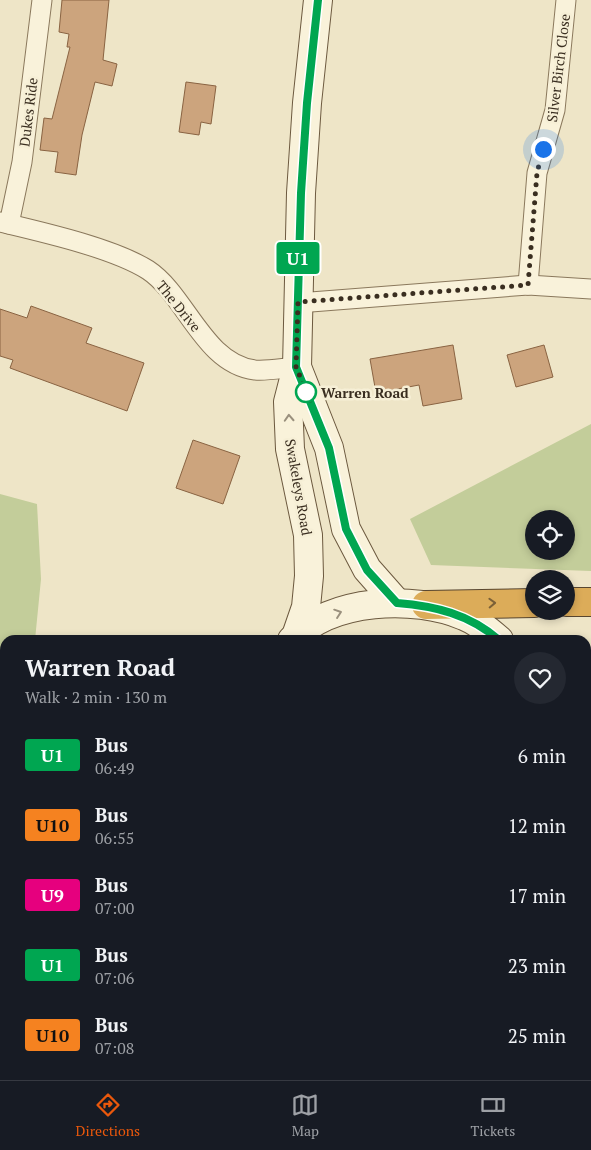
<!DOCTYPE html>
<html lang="en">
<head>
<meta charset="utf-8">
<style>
  :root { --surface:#171b24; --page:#242831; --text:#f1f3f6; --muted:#9ea1a6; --line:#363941; --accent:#ea580c }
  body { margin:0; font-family:"PT Serif",serif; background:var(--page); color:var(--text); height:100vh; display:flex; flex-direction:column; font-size:19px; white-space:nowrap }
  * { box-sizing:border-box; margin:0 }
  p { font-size:16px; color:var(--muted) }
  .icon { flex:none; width:28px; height:28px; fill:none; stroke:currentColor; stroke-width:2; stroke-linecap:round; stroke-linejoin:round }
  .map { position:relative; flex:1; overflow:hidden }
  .side { position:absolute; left:0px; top:635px; width:591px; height:445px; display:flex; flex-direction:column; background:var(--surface); border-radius:15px 15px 0 0; box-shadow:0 2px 8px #0003 }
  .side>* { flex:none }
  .badge { padding:0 10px; border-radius:4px; font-size:18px; line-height:32px }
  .tools { position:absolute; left:525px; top:510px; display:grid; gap:10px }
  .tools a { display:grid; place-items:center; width:50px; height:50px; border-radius:50%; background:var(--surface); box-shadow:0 2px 8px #0003; font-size:25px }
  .you { position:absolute; width:25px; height:25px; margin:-12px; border:4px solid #fff; border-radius:50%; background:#1a73e8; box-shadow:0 0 0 8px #1a73e833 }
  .map>.badge { position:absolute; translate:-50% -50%; box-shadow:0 0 0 2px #fff }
  .round { display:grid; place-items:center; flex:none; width:52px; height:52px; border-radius:26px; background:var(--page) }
  .head { display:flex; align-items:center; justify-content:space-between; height:85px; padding:0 25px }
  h1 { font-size:24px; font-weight:800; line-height:38px }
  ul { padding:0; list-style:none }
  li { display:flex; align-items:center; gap:15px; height:70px; padding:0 25px }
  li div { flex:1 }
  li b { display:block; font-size:19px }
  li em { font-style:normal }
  li .badge { min-width:55px; font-weight:700; text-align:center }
  .tab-bar { display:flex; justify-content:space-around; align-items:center; height:70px; border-top:1px solid var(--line); background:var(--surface); font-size:14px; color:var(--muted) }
  .tab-bar a { display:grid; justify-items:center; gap:2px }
  .tab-bar .current { color:var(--accent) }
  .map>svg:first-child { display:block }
  .green { fill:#c3cd9a; fill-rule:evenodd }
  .building { fill:#cca47d; stroke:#896342 }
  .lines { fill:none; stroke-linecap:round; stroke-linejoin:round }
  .street-casing { stroke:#8a785c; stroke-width:21 }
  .secondary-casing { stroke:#6c593f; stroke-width:30 }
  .highway-casing { stroke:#584630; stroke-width:30 }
  .street { stroke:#f9f2da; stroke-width:19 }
  .secondary { stroke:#f9f2da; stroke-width:28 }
  .highway { stroke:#dcac59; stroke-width:28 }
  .oneway { stroke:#9a907d }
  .oneway2 { stroke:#7b6037 }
  .line-casing { stroke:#fff; stroke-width:11 }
  .line { stroke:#00a651; stroke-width:8 }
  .walk { stroke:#3a2e20; stroke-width:5; stroke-dasharray:0 9 }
  .stop-dot { fill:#fff; stroke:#00a651; stroke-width:2.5 }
  .labels { text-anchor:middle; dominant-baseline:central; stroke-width:5; stroke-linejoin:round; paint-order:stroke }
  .street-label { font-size:14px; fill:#3a2e20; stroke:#f6efd6 }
  .stop-label { font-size:14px; font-weight:bold; fill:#3a2e20; stroke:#f6efd6; text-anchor:start }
</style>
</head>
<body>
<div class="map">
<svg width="591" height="1080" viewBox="0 0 591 1080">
  <rect width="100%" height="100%" fill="#eee5c7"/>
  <!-- green -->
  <g class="green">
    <path d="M591,424V571L431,565L410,519ZM534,519H566V551H534Z"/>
    <polygon points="0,494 37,504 41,579 35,640 5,640 5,653 0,655"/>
  </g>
  <!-- building -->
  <g class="building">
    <polygon points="62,0 109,0 103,60 117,64 112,86 95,82 82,135 76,175 55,172 58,152 40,150 44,118 52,119 70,47 67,47 69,34 59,32"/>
    <polygon points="186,82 216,86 211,124 201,122 199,135 179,132"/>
    <polygon points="31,306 92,328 86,343 144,363 127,411 10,368 13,360 0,356 0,309 27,318"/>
    <polygon points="453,345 462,399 423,406 419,385 376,393 370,359"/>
    <polygon points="544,345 553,377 516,387 507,355"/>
    <polygon points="193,440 240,456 223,504 176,488"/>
  </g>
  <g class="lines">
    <defs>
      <g id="street">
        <path d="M0,222C42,232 113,248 148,270C186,295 204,364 255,370C268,371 283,368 297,367"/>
        <polyline points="9,224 22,162 42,0"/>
        <polyline points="528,285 537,173 555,110 566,0"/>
        <polyline points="298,303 528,285 591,289"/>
      </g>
      <g id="secondary">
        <polyline points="297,367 329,448 346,529 367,569 397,603"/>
        <polyline points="296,636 306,607 309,576 308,535 290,449 288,402 297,367 301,193 307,103 318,0"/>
        <path d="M292,640C331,598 414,595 464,616C477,621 489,631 499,640"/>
        <polyline points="502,1075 504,1080"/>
      </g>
      <g id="highway">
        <polyline points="566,602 591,602"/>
        <polyline points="426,605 534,603"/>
        <polyline points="0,702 5,700"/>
        <polyline points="586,712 591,712"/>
        <polyline points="586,766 591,766"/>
        <polyline points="0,789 5,788"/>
        <polyline points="0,838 5,837"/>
        <polyline points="586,860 591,860"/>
        <polyline points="0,925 5,925"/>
      </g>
    </defs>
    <!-- street casing -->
    <use href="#street" class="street-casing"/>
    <!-- secondary casing -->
    <use href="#secondary" class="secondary-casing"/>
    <!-- highway casing -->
    <use href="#highway" class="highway-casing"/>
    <!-- street -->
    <use href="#street" class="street"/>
    <!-- secondary -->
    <use href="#secondary" class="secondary"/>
    <!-- highway -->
    <use href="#highway" class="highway"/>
  </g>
  <!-- one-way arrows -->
  <defs><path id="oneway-chevron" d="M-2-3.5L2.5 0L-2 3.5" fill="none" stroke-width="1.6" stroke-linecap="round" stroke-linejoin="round" transform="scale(1.25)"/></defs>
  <g class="oneway">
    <use href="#oneway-chevron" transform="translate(289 418) rotate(-93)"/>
    <use href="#oneway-chevron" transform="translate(338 613) rotate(-19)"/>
  </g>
  <use class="oneway2" href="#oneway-chevron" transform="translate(492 603) rotate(-2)"/>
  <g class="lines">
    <defs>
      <path id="line" d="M318,0L307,103L301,193L296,367L329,448L346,529L367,570L397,603C435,606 469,614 499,640"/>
    </defs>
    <!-- line casing -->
    <use href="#line" class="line-casing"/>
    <!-- line -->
    <use href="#line" class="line"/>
    <!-- walk -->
    <polyline class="walk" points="306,392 310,400 296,367 298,302 528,285 537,173 543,149"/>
  </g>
  <!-- markers -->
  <circle class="stop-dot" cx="306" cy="392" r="10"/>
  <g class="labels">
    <!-- street labels -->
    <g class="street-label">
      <text transform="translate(558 68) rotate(-83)">Silver Birch Close</text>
      <text transform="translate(28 112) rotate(-83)">Dukes Ride</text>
      <text transform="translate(179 306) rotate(51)">The Drive</text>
      <text transform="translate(299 487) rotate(80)">Swakeleys Road</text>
    </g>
    <!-- stop labels -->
    <g class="stop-label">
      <text x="321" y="392">Warren Road</text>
    </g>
  </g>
</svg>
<div class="tools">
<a><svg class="icon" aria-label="locate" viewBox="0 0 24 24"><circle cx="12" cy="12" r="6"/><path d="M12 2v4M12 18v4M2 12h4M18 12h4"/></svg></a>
<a><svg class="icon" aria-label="layers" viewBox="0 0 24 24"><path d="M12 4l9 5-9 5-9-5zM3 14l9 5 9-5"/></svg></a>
</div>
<div class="you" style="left:543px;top:149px"></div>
<b class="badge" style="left:298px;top:258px;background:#00a651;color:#fff">U1</b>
<section class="side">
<div class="head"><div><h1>Warren Road</h1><p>Walk · 2 min · 130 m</p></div><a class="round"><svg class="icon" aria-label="heart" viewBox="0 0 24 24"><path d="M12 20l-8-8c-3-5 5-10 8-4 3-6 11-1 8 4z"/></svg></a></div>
<ul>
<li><span class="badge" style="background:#00a651;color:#fff">U1</span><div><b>Bus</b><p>06:49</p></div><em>6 min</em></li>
<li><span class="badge" style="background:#f58220;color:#111">U10</span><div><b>Bus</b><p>06:55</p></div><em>12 min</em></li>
<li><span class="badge" style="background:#e6007e;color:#fff">U9</span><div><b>Bus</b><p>07:00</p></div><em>17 min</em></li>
<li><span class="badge" style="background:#00a651;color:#fff">U1</span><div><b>Bus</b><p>07:06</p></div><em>23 min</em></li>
<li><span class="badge" style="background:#f58220;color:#111">U10</span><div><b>Bus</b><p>07:08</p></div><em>25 min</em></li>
</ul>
</section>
</div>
<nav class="tab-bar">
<a class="current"><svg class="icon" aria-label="directions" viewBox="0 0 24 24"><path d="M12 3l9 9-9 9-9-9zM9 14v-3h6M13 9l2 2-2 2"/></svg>Directions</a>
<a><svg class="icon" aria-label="map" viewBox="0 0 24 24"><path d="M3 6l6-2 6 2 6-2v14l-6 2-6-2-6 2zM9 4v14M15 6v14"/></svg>Map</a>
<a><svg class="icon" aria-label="tickets" viewBox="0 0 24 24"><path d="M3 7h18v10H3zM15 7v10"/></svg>Tickets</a>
</nav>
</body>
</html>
